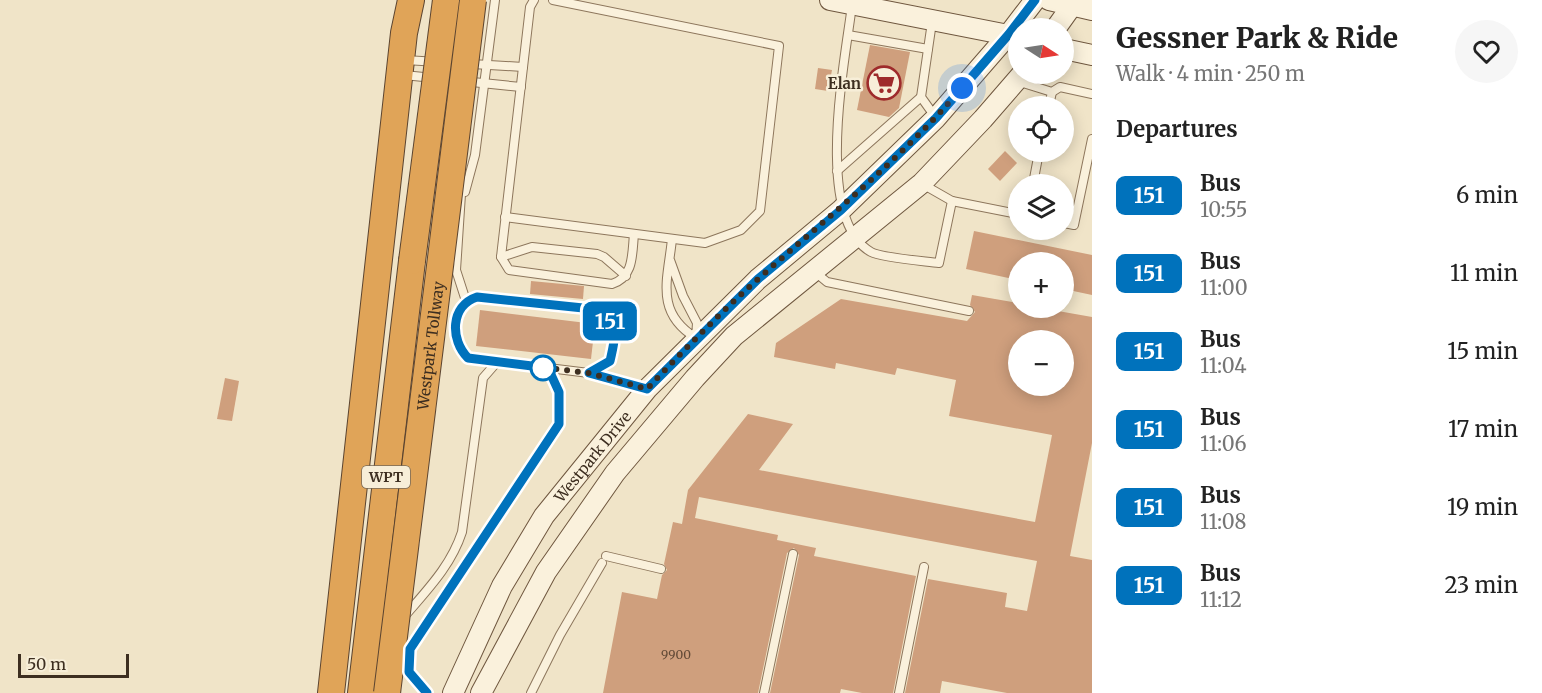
<!DOCTYPE html>
<html lang="en">
<head>
<meta charset="utf-8">
<style>
  :root { --surface:#fff; --page:#f6f6f6; --text:#222; --muted:#767676 }
  body { margin:0; font-family:Merriweather,serif; background:var(--page); color:var(--text); height:100vh; display:flex; flex-direction:column; font-size:22px; white-space:nowrap }
  * { box-sizing:border-box; margin:0 }
  p { font-size:20px; color:var(--muted) }
  .icon { flex:none; width:33px; height:33px; fill:none; stroke:currentColor; stroke-width:2; stroke-linecap:round; stroke-linejoin:round }
  .map { position:relative; flex:1; overflow:hidden }
  .sheet { display:flex; flex-direction:column; background:var(--surface); width:450px }
  .sheet>* { flex:none }
  .badge { padding:0 12px; border-radius:9px; font-size:21px; line-height:39px }
  .needle { width:39px; rotate:102deg }
  .tools { position:absolute; left:1008px; top:18px; display:grid; gap:12px }
  .tools a { display:grid; place-items:center; width:66px; height:66px; border-radius:50%; background:var(--surface); box-shadow:0 3px 15px #0003; font-size:30px }
  .scale { position:absolute; left:18px; bottom:15px; width:111px; box-sizing:border-box; padding-left:6px; border:3px solid #3d2e20; border-top:0; font-size:16px; line-height:21px; white-space:nowrap; color:#3d2e20; -webkit-text-stroke:4px #f7eed8; paint-order:stroke }
  .you { position:absolute; width:30px; height:30px; margin:-15px; border:4px solid #fff; border-radius:50%; background:#1a73e8; box-shadow:0 0 0 9px #1a73e833 }
  .map>.badge { position:absolute; translate:-50% -50%; box-shadow:0 0 0 3px #fff }
  h2 { padding:0 24px; font-size:22px; line-height:54px }
  .round { display:grid; place-items:center; flex:none; width:63px; height:63px; border-radius:32px; background:var(--page) }
  .headline { display:flex; align-items:center; justify-content:space-between; height:102px; padding:0 24px }
  h1 { font-size:28px; font-weight:800; line-height:45px }
  ul { padding:0; list-style:none }
  li { display:flex; align-items:center; gap:18px; height:78px; padding:0 24px }
  li div { flex:1 }
  li b { display:block; font-size:22px }
  li em { font-style:normal }
  li .badge { min-width:66px; font-weight:700; text-align:center }
  main { display:flex; flex:1; min-height:0 }
  .map>svg:first-child { display:block }
  .building { fill:#cf9f7d; fill-rule:evenodd }
  .lines { fill:none; stroke-linecap:round; stroke-linejoin:round }
  .lane-casing { stroke:#8d765c; stroke-width:10 }
  .secondary-casing { stroke:#6f573f; stroke-width:22 }
  .highway-casing { stroke:#5b4430; stroke-width:28 }
  .lane { stroke:#faf1dc; stroke-width:8 }
  .secondary { stroke:#faf1dc; stroke-width:20 }
  .highway { stroke:#e0a458; stroke-width:26 }
  .highway-bridge-casing { stroke:#5b4430; stroke-width:28; stroke-linecap:butt }
  .highway-bridge { stroke:#e0a458; stroke-width:26 }
  .line-casing { stroke:#fff; stroke-width:14 }
  .line { stroke:#0072bc; stroke-width:9 }
  .walk { stroke:#3d2e20; stroke-width:6; stroke-dasharray:0 10.8 }
  .stop-dot { fill:#fff; stroke:#0072bc; stroke-width:3 }
  .labels { text-anchor:middle; dominant-baseline:central; stroke-width:5; stroke-linejoin:round; paint-order:stroke }
  .number-label { font-size:12px; fill:#624a37 }
  .shield { fill:#f7eed8; stroke:#756857; stroke-width:1.5 }
  .shield-label { font-size:14px; font-weight:bold; fill:#3d2e20 }
  .poi-label { font-size:15px; font-weight:bold; fill:#3d2e20; stroke:#f7eed8; text-anchor:end }
  .street-label { font-size:15px; fill:#3d2e20; stroke:#f7eed8 }
</style>
</head>
<body>
<main>
<div class="map">
<svg width="1092" height="693" viewBox="0 0 1092 693">
  <rect width="100%" height="100%" fill="#f0e4c8"/>
  <!-- building -->
  <g class="building">
    <polygon points="870,45 910,52 899,108 889,117 857,110"/>
    <polygon points="818,68 832,70 828,91 815,89"/>
    <polygon points="1005,151 1017,163 1000,181 988,169"/>
    <polygon points="974,231 1092,255 1092,295 1064,289 1064,262 1018,262 1018,280 966,269"/>
    <polygon points="531,281 584,286 583,299 530,294"/>
    <path d="M972,295L1018,303V308H1041L1092,317V443L1070,556L1092,560V693H1007L942,681L940,693H905L928,579L1007,593L1005,607L1027,611L1037,561L699,497L695,518L778,535L777,540L816,548L814,556L916,576L893,693H862L841,689L840,693H770L799,555L794,548L787,553L758,693H603L622,592L657,599L662,575L667,570L664,564L673,522L682,524L688,490L748,414L793,424L759,470L1035,522L1052,435L949,416L956,380L897,368L895,375L836,363L835,369L774,357L776,343L841,299L967,321L975,312L970,305ZM1018,340H1064V386H1018Z"/>
    <polygon points="480,310 595,324 591,359 476,346"/>
    <polygon points="225,378 239,381 232,421 217,419"/>
  </g>
  <g class="lines">
    <defs>
      <g id="lane">
        <path d="M534,0L530,7L502,248L501,257L509,270L612,284C634,277 632,254 634,234"/>
        <path d="M852,5C845,61 813,219 871,252C882,258 924,261 939,263L952,201"/>
        <polyline points="932,22 921,97 936,118"/>
        <polyline points="848,35 928,49"/>
        <polyline points="405,60 523,67"/>
        <polyline points="404,75 521,87"/>
        <polyline points="1017,81 1052,92 1060,87 1092,94"/>
        <polyline points="1049,106 1052,92"/>
        <polyline points="837,171 921,97"/>
        <polyline points="462,179 456,270 466,301"/>
        <polyline points="1033,184 1039,152"/>
        <polyline points="924,185 952,201 1018,214"/>
        <polyline points="465,192 475,155 495,0"/>
        <polyline points="505,217 705,243 741,230 760,211 779,46 553,0"/>
        <polyline points="1064,223 1074,225 1092,139"/>
        <polyline points="501,257 532,247 597,254 604,257 626,276"/>
        <path d="M670,260L683,296L697,323L696,338C654,312 668,279 672,239"/>
        <polyline points="815,272 827,282 969,311"/>
        <path d="M589,373L610,361C616,334 619,323 593,309L477,297C451,307 450,340 468,358L589,373L645,388"/>
        <polyline points="606,556 661,569"/>
        <path d="M404,617C427,590 451,566 462,532L483,378L497,362"/>
        <polyline points="427,693 409,672 410,649 559,424 559,392 548,368"/>
        <polyline points="531,693 560,635 602,563"/>
        <polyline points="764,693 793,554"/>
        <polyline points="899,693 924,567"/>
      </g>
      <g id="secondary">
        <polyline points="830,0 1018,37"/>
        <polyline points="1049,0 1092,10"/>
        <polyline points="1056,28 1076,0"/>
        <polyline points="1064,49 1092,55"/>
        <path id="s1" d="M453,693L502,586L544,516L647,389L758,279L841,210L936,118L1009,34L1035,0"/>
        <polyline points="481,693 546,572 615,473 695,378 734,336 922,183 983,119 1022,74"/>
      </g>
      <g id="highway">
        <polyline points="331,693 404,33 411,0"/>
        <polyline points="361,693 412,261"/>
      </g>
    </defs>
    <!-- lane casing -->
    <use href="#lane" class="lane-casing"/>
    <!-- secondary casing -->
    <use href="#secondary" class="secondary-casing"/>
    <!-- highway casing -->
    <use href="#highway" class="highway-casing"/>
    <!-- lane -->
    <use href="#lane" class="lane"/>
    <!-- secondary -->
    <use href="#secondary" class="secondary"/>
    <!-- highway -->
    <use href="#highway" class="highway"/>
    <defs>
      <g id="highway-bridge">
        <polyline points="412,261 446,0"/>
        <path id="s2" d="M387,693L473,0"/>
      </g>
    </defs>
    <!-- highway-bridge casing -->
    <use href="#highway-bridge" class="highway-bridge-casing"/>
    <!-- highway-bridge -->
    <use href="#highway-bridge" class="highway-bridge"/>
  </g>
  <g class="lines">
    <defs>
      <path id="line" d="M427,693L409,672L410,649L559,424V392L548,368L468,358C450,340 450,306 477,297L593,309C619,323 616,335 610,361L589,373L647,389L758,279L841,210L936,118L1009,34L1035,0"/>
    </defs>
    <!-- line casing -->
    <use href="#line" class="line-casing"/>
    <!-- line -->
    <use href="#line" class="line"/>
    <!-- walk -->
    <path class="walk" d="M543,368L539,367L589,373L647,389C683,351 719,314 758,279C828,217 900,160 962,88"/>
  </g>
  <!-- icons -->
  <defs>
    <symbol id="supermarket-ring" viewBox="-11 -11 22 22"><circle r="9.5" fill="#f7eed8" stroke="#9e2a2b" stroke-width="1.5"/><path d="M-6-5.5h2.5l.6 2H6L4.5 2H-2.5L-4.4-4H-6ZM-1.5 3.2a1.3 1.3 0 1 0 .1 0ZM3 3.2a1.3 1.3 0 1 0 .1 0Z" fill="#9e2a2b"/></symbol>
  </defs>
  <g fill-rule="evenodd">
    <use href="#supermarket-ring" x="865" y="64" width="38" height="38"/>
  </g>
  <!-- markers -->
  <circle class="stop-dot" cx="543" cy="368" r="12"/>
  <g class="labels">
    <!-- number labels -->
    <g class="number-label">
      <text x="676" y="654">9900</text>
    </g>
    <!-- shield labels -->
    <rect class="shield" x="362" y="466" width="48" height="22" rx="4.5"/>
    <g class="shield-label">
      <text x="386" y="477">WPT</text>
    </g>
    <!-- poi labels -->
    <g class="poi-label">
      <text x="861" y="83">Elan</text>
    </g>
    <!-- street labels -->
    <g class="street-label">
      <text stroke="none"><textPath href="#s2" startOffset="350">Westpark Tollway</textPath></text>
      <text stroke="none"><textPath href="#s1" startOffset="276">Westpark Drive</textPath></text>
    </g>
  </g>
</svg>
<div class="tools">
<a><svg class="needle" viewBox="-14 -14 28 28"><path d="M0-13l5 13h-10z" fill="#e53935"/><path d="M0 13l5-13h-10z" fill="#767676"/></svg></a>
<a><svg class="icon" aria-label="locate" viewBox="0 0 24 24"><circle cx="12" cy="12" r="6"/><path d="M12 2v4M12 18v4M2 12h4M18 12h4"/></svg></a>
<a><svg class="icon" aria-label="layers" viewBox="0 0 24 24"><path d="M12 4l9 5-9 5-9-5zM3 14l9 5 9-5"/></svg></a>
<a>+</a>
<a>−</a>
</div>
<div class="scale">50 m</div>
<div class="you" style="left:962px;top:88px"></div>
<b class="badge" style="left:610px;top:321px;background:#0072bc;color:#fff">151</b>
</div>
<section class="sheet">
<div class="headline"><div><h1>Gessner Park &amp; Ride</h1><p>Walk · 4 min · 250 m</p></div><a class="round"><svg class="icon" aria-label="heart" viewBox="0 0 24 24"><path d="M12 20l-8-8c-3-5 5-10 8-4 3-6 11-1 8 4z"/></svg></a></div>
<h2>Departures</h2>
<ul>
<li><span class="badge" style="background:#0072bc;color:#fff">151</span><div><b>Bus</b><p>10:55</p></div><em>6 min</em></li>
<li><span class="badge" style="background:#0072bc;color:#fff">151</span><div><b>Bus</b><p>11:00</p></div><em>11 min</em></li>
<li><span class="badge" style="background:#0072bc;color:#fff">151</span><div><b>Bus</b><p>11:04</p></div><em>15 min</em></li>
<li><span class="badge" style="background:#0072bc;color:#fff">151</span><div><b>Bus</b><p>11:06</p></div><em>17 min</em></li>
<li><span class="badge" style="background:#0072bc;color:#fff">151</span><div><b>Bus</b><p>11:08</p></div><em>19 min</em></li>
<li><span class="badge" style="background:#0072bc;color:#fff">151</span><div><b>Bus</b><p>11:12</p></div><em>23 min</em></li>
</ul>
</section>
</main>
</body>
</html>
